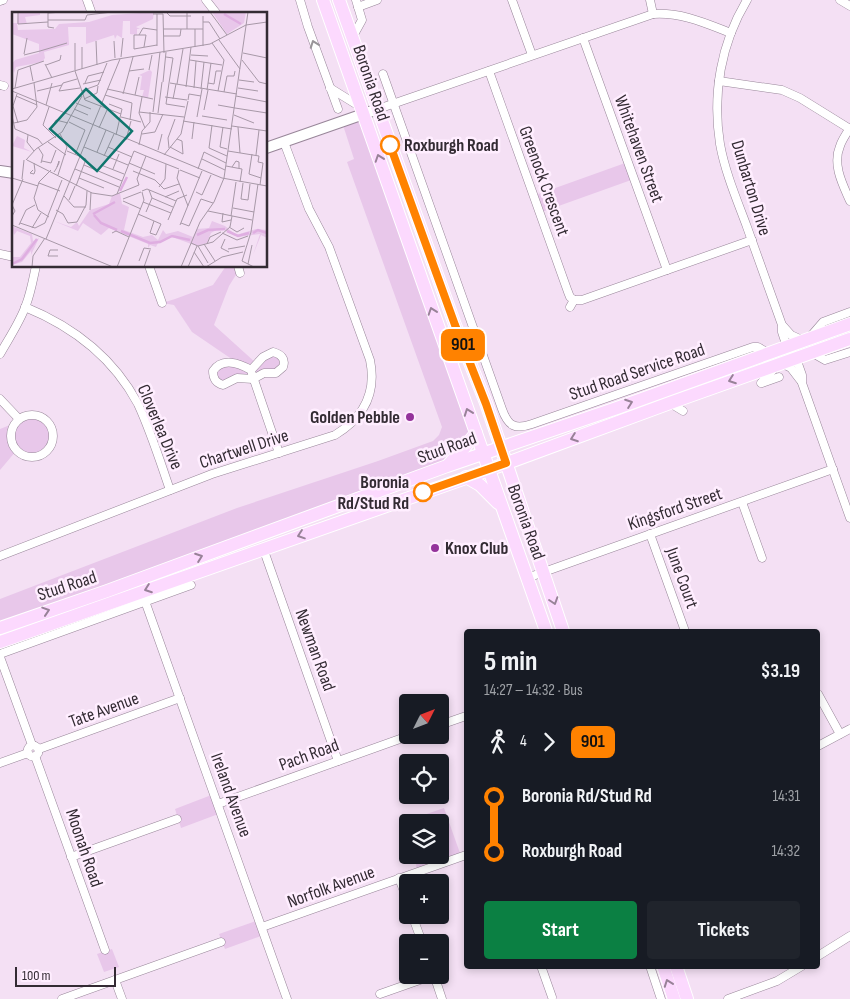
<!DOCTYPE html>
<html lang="en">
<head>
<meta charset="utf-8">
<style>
  :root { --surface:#171b24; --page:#20242c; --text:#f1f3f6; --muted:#9ea1a6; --accent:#0b8043 }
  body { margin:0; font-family:"Sofia Sans Condensed",sans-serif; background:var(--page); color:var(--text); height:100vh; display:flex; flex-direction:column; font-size:19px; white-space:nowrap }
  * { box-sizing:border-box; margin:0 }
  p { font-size:16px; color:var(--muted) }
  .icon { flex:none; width:28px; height:28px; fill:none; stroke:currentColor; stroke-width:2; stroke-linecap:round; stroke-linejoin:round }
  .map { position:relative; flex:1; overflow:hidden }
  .drawer { position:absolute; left:464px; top:629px; width:356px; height:340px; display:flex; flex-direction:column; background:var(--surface); border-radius:5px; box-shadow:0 2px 8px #0003 }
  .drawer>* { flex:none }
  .badge { padding:0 10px; border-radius:8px; font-size:18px; line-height:32px }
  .needle { width:32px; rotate:48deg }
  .fabs { position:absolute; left:399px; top:694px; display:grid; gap:10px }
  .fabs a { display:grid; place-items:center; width:50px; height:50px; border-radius:5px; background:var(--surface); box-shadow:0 2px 8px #0003; font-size:25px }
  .scale { position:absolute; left:15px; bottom:12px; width:101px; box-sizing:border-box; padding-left:5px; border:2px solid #332b33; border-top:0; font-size:14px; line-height:18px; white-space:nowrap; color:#332b33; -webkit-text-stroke:4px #fef; paint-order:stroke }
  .map>.badge { position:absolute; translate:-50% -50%; box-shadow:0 0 0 2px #fff }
  .legs { display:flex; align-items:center; gap:8px; height:55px; padding:0 20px; font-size:16px }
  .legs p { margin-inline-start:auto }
  .head { display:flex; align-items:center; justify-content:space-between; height:85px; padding:0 20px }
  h1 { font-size:28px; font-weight:700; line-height:38px }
  .primary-button { display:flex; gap:10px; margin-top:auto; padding:10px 20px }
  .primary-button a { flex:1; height:58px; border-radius:5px; background:var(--accent); color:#fff; font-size:20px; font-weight:700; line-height:58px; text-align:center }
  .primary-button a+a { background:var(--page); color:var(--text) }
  ul { padding:0 20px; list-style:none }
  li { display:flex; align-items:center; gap:18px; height:55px; font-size:19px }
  li i { display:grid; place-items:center; width:8px; height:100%; margin:0 6px; background:currentColor }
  li i::after { content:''; width:12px; height:12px; margin:-6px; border:4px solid; border-radius:50%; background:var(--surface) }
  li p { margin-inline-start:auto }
  li:first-child i { background:linear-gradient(#0000 50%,currentColor 0) }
  li:last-child i { background:linear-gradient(currentColor 50%,#0000 0) }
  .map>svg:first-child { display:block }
  .green { fill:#e8c7ea }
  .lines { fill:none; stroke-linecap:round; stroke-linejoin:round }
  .minor-casing { stroke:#988699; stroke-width:9 }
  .tertiary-casing { stroke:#988699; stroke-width:12 }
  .primary-casing { stroke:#fff; stroke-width:14 }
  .minor { stroke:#fff; stroke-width:8 }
  .tertiary { stroke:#fff; stroke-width:10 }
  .primary { stroke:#fcd9fe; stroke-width:12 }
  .oneway { stroke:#999599 }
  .oneway2 { stroke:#988298 }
  .line-1-casing { stroke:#fff; stroke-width:11 }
  .line-1 { stroke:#ff8200; stroke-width:8 }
  .stop-1-dot { fill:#fff; stroke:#ff8200; stroke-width:2.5 }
  .poi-dot { fill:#94339b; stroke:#fef; stroke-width:2 }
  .labels { text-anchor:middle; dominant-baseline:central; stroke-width:5; stroke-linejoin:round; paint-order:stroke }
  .street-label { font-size:18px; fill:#332b33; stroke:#fef }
  .stop-label { font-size:18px; font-weight:bold; fill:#332b33; stroke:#fef; text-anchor:start }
  .poi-label { font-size:18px; font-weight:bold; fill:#332b33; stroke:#fef; text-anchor:end }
  .inset-river { fill:none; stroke:#dfaee1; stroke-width:2.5 }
  .inset-road { fill:none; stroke:#a798a7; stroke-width:1 }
  .view { fill:#0f766e; fill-opacity:0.15; stroke:#0f766e; stroke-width:2.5 }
  .inset-edge { fill:none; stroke:#332b33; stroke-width:2.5 }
</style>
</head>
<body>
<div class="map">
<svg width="850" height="999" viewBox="0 0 850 999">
  <rect width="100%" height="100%" fill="#f4e0f4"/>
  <!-- green -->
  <g class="green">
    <polygon points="363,114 476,433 447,466 0,628 0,599 237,508 378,461 433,441 439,435 442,427 347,162 354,159 342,122"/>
    <polygon points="628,162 634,179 539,213 533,196"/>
    <polygon points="226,266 238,266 239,270 229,286 214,325 256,363 276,353 283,367 220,384 215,368 236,362 192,332 174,305 162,303 175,299 213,285"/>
    <path d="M26,415C71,410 54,480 16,451L0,470V429L15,423Z"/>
    <polygon points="214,794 221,813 181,828 175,809"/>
    <polygon points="444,808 461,856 417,872 415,855 440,855 440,822 412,822 412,819"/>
    <polygon points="259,920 264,935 225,949 219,934"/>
    <polygon points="112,949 119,967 104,972 97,954"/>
  </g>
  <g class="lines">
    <defs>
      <g id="minor">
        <polyline points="87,0 92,14"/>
        <polyline points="206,0 217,14"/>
        <polyline points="300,0 308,27 338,109"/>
        <polyline points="512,0 532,55"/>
        <polyline points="650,0 653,14"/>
        <path d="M747,0C721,43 712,94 720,144C725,172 737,200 747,227C759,260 770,292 782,325V332L787,347L796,358L802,375V383L850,518"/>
        <polyline points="840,0 850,6"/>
        <polyline points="0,1 3,0"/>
        <polyline points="358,7 377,0"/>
        <polyline points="352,38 362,20 356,0"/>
        <polyline points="583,38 667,270"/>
        <polyline points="489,71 568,292 570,297 574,300"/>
        <path d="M383,74L502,409C508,426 515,430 532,424L753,347H758L768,353"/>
        <polyline points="719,81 782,90 800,98 850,129"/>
        <polyline points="0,85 4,86"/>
        <polyline points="330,88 359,106"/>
        <path d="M378,109L653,14C681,12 705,23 731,33"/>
        <path d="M850,128C846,134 842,140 840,146C832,165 843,185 850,201"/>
        <polyline points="0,254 14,257"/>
        <polyline points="149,266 162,303"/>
        <polyline points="238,266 240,273"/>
        <path d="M25,307C74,327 113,357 138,404C151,432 160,461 170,490"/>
        <polyline points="570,307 574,300 582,300 752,240"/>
        <polyline points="783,326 791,335 804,341"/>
        <polyline points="810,337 823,322 850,312"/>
        <path d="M273,352C281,354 286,359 283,367L276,373H264L253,379L237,378L223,385C216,383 213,379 213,371C222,357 239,363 251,370L263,357Z"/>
        <polyline points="811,352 825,360 850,352"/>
        <path d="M0,354C9,338 20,322 26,305C31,292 33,279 36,266"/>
        <polyline points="781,363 791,368 801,381"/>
        <polyline points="252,374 279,453"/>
        <polyline points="761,383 775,368"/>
        <polyline points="762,383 779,377"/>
        <polyline points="0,399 19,419"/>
        <polyline points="670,403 683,411"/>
        <circle cx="32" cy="436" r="21"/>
        <polyline points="742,502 762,558"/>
        <polyline points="650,534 685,631"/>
        <polyline points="263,548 338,761"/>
        <path d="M0,556L212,474L335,435C363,418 377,394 370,360L329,247L309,209L284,142"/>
        <polyline points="527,578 833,469"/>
        <polyline points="145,601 287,999"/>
        <polyline points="0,654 191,585"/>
        <polyline points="0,657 32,745"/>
        <polyline points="818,694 840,734"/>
        <polyline points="440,725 466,716"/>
        <circle cx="33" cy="751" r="5.5"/>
        <polyline points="818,746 850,729"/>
        <polyline points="39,749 180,698"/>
        <polyline points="35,756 105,950"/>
        <polyline points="0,763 28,753"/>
        <polyline points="218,804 411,735"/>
        <polyline points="71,857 177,819"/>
        <polyline points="399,878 408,902"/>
        <polyline points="412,915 422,942"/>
        <polyline points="262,927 466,855"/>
        <polyline points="818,956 850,936"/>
        <polyline points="541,966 552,997"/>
        <polyline points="650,966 661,999"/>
        <polyline points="434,975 442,999"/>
        <polyline points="115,980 122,999"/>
        <polyline points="380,994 434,975"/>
        <polyline points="62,999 221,942"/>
        <polyline points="728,999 777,981 802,966"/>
      </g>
      <g id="tertiary">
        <polyline points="266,148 378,109"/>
        <polyline points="0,171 14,173"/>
      </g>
      <g id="primary">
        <polyline points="323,0 546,631"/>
        <polyline points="339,0 455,325 486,403 563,631"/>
        <polyline points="449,464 464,448 476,433"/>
        <polyline points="466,477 480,485 498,503"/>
        <polyline points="0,628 107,591 447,466 617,408 850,324"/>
        <polyline points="0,642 480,473 670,403 850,339"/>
        <polyline points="663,966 674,999"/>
        <polyline points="676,966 687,999"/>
      </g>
    </defs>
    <!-- minor casing -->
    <use href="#minor" class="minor-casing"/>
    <!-- tertiary casing -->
    <use href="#tertiary" class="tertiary-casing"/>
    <!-- primary casing -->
    <use href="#primary" class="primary-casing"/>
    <!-- minor -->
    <use href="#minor" class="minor"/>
    <!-- tertiary -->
    <use href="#tertiary" class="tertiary"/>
    <!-- primary -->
    <use href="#primary" class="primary"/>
  </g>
  <!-- one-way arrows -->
  <defs><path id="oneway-chevron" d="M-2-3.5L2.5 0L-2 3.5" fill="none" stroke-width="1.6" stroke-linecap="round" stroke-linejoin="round" transform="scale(1.25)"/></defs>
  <use class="oneway" href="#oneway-chevron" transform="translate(314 44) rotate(-110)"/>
  <g class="oneway2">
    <use href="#oneway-chevron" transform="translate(379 158) rotate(-109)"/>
    <use href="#oneway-chevron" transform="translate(432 311) rotate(-109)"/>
    <use href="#oneway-chevron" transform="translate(732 380) rotate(160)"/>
    <use href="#oneway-chevron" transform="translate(629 403) rotate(-20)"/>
    <use href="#oneway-chevron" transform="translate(468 412) rotate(-110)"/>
    <use href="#oneway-chevron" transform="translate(574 438) rotate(160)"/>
    <use href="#oneway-chevron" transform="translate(301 535) rotate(161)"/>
    <use href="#oneway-chevron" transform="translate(199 557) rotate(-20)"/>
    <use href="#oneway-chevron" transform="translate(148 589) rotate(160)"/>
    <use href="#oneway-chevron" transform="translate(554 601) rotate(72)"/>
    <use href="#oneway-chevron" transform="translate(46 611) rotate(-18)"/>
    <use href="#oneway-chevron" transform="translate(668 983) rotate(-110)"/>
  </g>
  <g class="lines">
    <defs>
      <polyline id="line-1" points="390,145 455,325 486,404 506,463 423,492"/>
    </defs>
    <!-- line-1 casing -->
    <use href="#line-1" class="line-1-casing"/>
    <!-- line-1 -->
    <use href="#line-1" class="line-1"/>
  </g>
  <!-- markers -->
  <g class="stop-1-dot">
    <circle cx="390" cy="145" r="9"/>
    <circle cx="423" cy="492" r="9"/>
  </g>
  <g class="poi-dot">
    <circle cx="410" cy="417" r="5"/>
    <circle cx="435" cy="548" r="5"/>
  </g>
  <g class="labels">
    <!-- street labels -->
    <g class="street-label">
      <text transform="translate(371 83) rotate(71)">Boronia Road</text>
      <text transform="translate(639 149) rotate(70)">Whitehaven Street</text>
      <text transform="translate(544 181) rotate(70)">Greenock Crescent</text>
      <text transform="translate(751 188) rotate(73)">Dunbarton Drive</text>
      <text transform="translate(637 372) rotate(-19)">Stud Road Service Road</text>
      <text transform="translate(160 427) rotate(67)">Cloverlea Drive</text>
      <text transform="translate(447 448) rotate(-20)">Stud Road</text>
      <text transform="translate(244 449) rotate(-18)">Chartwell Drive</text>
      <text transform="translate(675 509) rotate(-19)">Kingsford Street</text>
      <text transform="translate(526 522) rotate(70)">Boronia Road</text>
      <text transform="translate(682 578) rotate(70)">June Court</text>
      <text transform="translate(67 586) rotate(-18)">Stud Road</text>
      <text transform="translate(315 650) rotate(70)">Newman Road</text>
      <text transform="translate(104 710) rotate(-20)">Tate Avenue</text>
      <text transform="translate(309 755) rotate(-20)">Pach Road</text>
      <text transform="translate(231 795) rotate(70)">Ireland Avenue</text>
      <text transform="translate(84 848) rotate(71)">Moonah Road</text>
      <text transform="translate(331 887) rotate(-20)">Norfolk Avenue</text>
    </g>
    <!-- stop labels -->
    <g class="stop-label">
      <text x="404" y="145">Roxburgh Road</text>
      <text x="409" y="482" text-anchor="end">Boronia<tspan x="409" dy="21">Rd/Stud Rd</tspan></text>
    </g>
    <!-- poi labels -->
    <g class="poi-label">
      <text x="400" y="417">Golden Pebble</text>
      <text x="445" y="548" text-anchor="start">Knox Club</text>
    </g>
  </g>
  <!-- overview -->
  <g transform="translate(12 12)">
    <rect width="255" height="255" fill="#f4e0f4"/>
    <path d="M6,0H28V3L13,5L15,12H5L6,18L43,17L47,12L77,10L100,3L142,0L141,7L124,15L128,17H125V23L118,22V9H111L110,26L105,23L103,27L102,23L74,32V15H56L57,33L32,40L33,46L30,50L4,55L2,61L0,52L3,48L27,41V32L0,22V11H5ZM200,0H234L232,11L215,22ZM138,58L140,60L136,86L130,85L132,78H128L130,64L127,63ZM5,124L13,128L12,136L20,140L0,134ZM108,181L110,192L117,195L112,218L131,225L140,223L146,228L151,218L154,222L166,219L181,225L185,217L197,216L200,209L213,214L224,223L244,217L255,218V226L249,223L241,243L248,222L226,225L208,216L199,221L195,231L185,234L160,225L146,231L144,235L138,233L136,236V232L97,216L89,223L71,211L66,219L42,209L59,215L65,210L67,214L78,198L97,192L100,184ZM0,214L20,222L21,229L27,226L19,243V239L10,250L0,253V245H8L19,231L18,224L5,219L2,223Z" fill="#e8c7ea"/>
    <path class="inset-river" d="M212,2L229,12M108,179L115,165M81,202L103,190M82,203L89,211L105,218M109,219L138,231L148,230L160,224L178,228M215,219L226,224L237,221M241,221L246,218L255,221M185,223L196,218L213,217M0,252L10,247L25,227"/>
    <path class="inset-road" d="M6,0V12L36,10M36,0V15L42,16M175,0V17M198,0L215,23M36,1L51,0M155,1L158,4H179M141,2H151L152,41M145,2V34M75,3L100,0M36,8H73L75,3M191,10H197L208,27M151,17H191M183,17V35M127,23L131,16L145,18M152,24H168L169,17M207,28L228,57M84,29L85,53M102,29L103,46M63,31V58M200,31L212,48M191,34V4M132,35L134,23H122V37L145,33M28,39L55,31M231,41L255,46M12,42L15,26M12,43L28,39M179,43L196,44M109,45L111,26M154,45L161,46L157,71M178,48L210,53M230,48L247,70L255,72M33,52L40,66M34,53L48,48L49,43M18,54L21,69M70,57V35M137,58L140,43M63,59L73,88L109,102M117,59L132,57M65,67L51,71L47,79L68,76M227,68L242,70M151,70L154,40M73,71L76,64L92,60M157,71L154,92L173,95M158,71L225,82M196,71L202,72L204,59H209M71,72L89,68M165,72L171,37M174,75L179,35M3,76L6,58L32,49M182,76L184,49M226,76L246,79M0,77L100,48L198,32L234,13L255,10M95,77L141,87M189,77L192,50M195,78L199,51M0,79L210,166L255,174M25,79L50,73M69,79L86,73L95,51M206,79L212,48M212,80L215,64H222L223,59M5,82L1,94L6,111M111,82L121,45M93,83L120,91L118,108M123,83L127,65M4,84L25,93M224,84L255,90M130,85L127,101L133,116M153,85L175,88M72,87L85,81L86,74M161,87L164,72M176,88L177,82L189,84M64,91L79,97M97,92L110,97L104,123M34,93L40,71M206,93L223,96M37,95L31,113L44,126M223,96L255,101M62,97L76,103M192,98L196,78M127,100L172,105M141,100L148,40M146,101L150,70M222,103L242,111M0,104L3,117L26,127L31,133M190,104L215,108M109,105L129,110M185,105L190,77M171,109L220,117M57,110L73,118L63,143M2,111L15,108L25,95L22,71M200,113L197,136L215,144M220,114L255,119M211,115L208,135L215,137M226,115L228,141M87,116L95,98M38,118L44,108L56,111M130,122L143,120L151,102M16,123L15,130L22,139M180,127L182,110M114,128L119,109M36,130L54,143M127,133L130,119L138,110V100M26,135L31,143L29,151M72,135L116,153M96,135L120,145M158,135L171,142L170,129L165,127M157,136L156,126L163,107M146,138L150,122M55,139L74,147M216,139L247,144L246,150L251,151L248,173M85,140L94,118M240,142L237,162L249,166M152,143L169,122L176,89M244,143L247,118M92,144L102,122M134,144L167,157M190,147L213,158M14,148L24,137L50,120L70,84M15,148L80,181L100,184L127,173M30,149L39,151L44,138M117,151L143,162M72,153L110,169M89,153L112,162M214,154L230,157L228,170M220,155L224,149L227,150V156M63,157L107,175M101,157L107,142M186,157L192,140L214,151M21,158L18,161L22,162L23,159L22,151M167,158L165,166L176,194M168,158L188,166M121,159L143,168L152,177L167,172M42,160L44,157L47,151V149L45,155M46,163L55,135L48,122M0,166L26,174M67,166L92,176M10,167L12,148M27,171L48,179M231,171L229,187L236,188L238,172M127,173L125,167L134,144M64,174L74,147M147,175L153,167L154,152M130,179L135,177L164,189M184,180L190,183L199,163M105,182L122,139L134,144M52,184L62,195H74M153,185L167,179M140,186L161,195M111,187L129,180M57,188L63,174M111,189L129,197M131,190L159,201M221,196L242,200M44,198L51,202L56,211L65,210L74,193L75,179M78,198L79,180M196,199L240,208M134,200L140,186L137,178M211,201L210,210L219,208M126,202L149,212L144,223L138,221L142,209M0,204L3,199L0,193L11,167M219,204L224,170M37,205L26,198L22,186L27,170L39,158M156,208L165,187L175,183M8,211L23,216L33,211L50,168M169,211L177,214L189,187L201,191M0,213L101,255M7,213L14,198L23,193M168,213L190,159M217,215L225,220L232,216M20,216L29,201M0,220V239M100,221L104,219L117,225M210,221L225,228L236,224M34,227L108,47M213,227L209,236L217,240M179,231L186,234L201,230L218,215L220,204M192,232L203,249M195,232L198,225L209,220M186,234L196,251M216,237L233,234M46,238H38L36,244H46M182,240L192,255M127,249L132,236L139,237M236,252L240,233M20,255L21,244L33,226M105,255L132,188L130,180M132,255L138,238M169,255L188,210L202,190L212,166L236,0M176,255L185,234M194,255L210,245L231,240M242,255L230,249L239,220L246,172"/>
    <path class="view" d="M74,77L120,119L85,159L38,117Z"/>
    <rect width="255" height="255" class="inset-edge"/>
  </g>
</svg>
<div class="fabs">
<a><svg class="needle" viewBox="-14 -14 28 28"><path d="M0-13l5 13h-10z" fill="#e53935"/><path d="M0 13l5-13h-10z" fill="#9ea1a6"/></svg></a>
<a><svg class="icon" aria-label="locate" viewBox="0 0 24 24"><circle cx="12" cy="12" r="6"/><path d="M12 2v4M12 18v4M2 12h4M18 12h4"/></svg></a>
<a><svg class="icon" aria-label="layers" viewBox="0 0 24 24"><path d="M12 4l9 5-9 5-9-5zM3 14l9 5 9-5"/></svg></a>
<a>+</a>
<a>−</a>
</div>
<div class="scale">100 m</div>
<b class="badge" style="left:463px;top:345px;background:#ff8200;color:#111">901</b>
<section class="drawer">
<div class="head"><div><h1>5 min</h1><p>14:27 – 14:32 · Bus</p></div><b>$3.19</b></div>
<div class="legs"><svg class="icon" aria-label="walk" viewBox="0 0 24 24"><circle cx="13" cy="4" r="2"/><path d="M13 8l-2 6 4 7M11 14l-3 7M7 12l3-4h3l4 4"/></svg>4<svg class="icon" aria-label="forward" viewBox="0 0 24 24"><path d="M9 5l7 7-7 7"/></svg><b class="badge" style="background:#ff8200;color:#111">901</b></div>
<ul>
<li><i style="color:#ff8200"></i><b>Boronia Rd/Stud Rd</b><p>14:31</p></li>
<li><i style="color:#ff8200"></i><b>Roxburgh Road</b><p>14:32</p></li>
</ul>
<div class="primary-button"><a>Start</a><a>Tickets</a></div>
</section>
</div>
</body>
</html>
